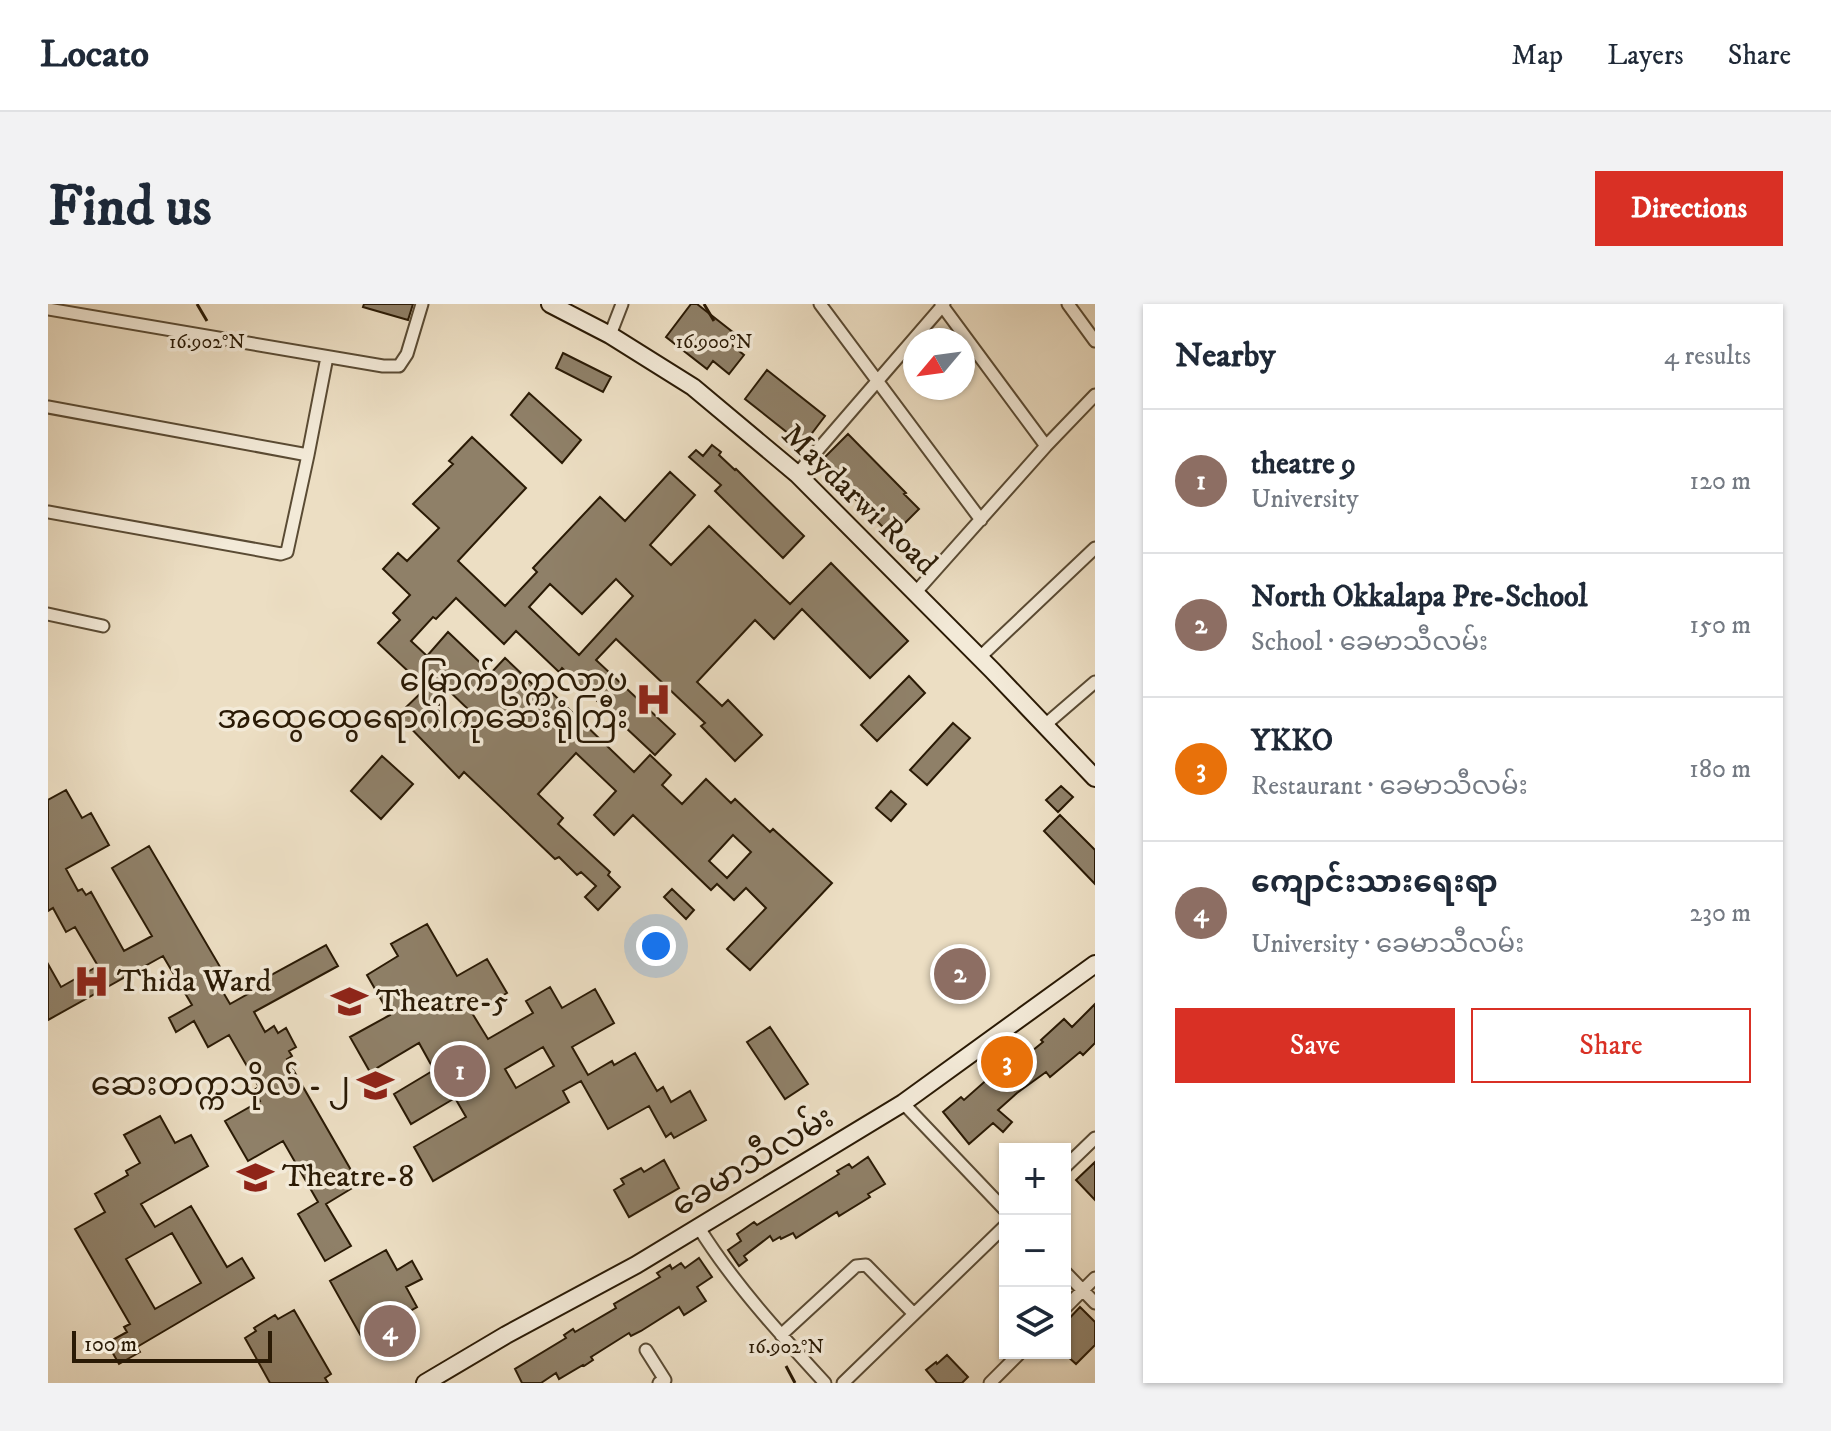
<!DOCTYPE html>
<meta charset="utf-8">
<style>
:root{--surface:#fff;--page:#f2f2f3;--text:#1f2937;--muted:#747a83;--line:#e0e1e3;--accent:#d93025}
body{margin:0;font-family:"IM FELL DW Pica","Noto Sans Myanmar",serif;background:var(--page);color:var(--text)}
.controls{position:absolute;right:24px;bottom:24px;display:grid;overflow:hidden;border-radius:0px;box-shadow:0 2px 6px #0004}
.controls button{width:72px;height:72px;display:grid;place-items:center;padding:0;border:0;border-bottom:2px solid var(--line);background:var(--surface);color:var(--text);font:40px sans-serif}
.compass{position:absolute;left:855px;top:24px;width:72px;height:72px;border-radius:50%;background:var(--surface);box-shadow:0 2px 6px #0004;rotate:241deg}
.scale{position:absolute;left:24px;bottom:20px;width:200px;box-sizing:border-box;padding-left:8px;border:4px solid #2a1a05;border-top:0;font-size:22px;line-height:28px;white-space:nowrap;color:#2a1a05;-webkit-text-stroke:6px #f3ead8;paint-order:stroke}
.you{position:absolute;left:608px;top:642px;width:28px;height:28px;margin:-20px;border:6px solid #fff;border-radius:50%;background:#1a73e8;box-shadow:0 0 0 12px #1a73e833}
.badge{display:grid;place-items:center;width:52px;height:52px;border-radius:50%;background:var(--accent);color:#fff;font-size:26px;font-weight:700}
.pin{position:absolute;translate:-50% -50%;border:4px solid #fff;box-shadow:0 2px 8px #0006}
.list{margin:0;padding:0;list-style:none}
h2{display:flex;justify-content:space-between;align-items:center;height:104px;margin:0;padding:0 32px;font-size:34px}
h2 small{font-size:26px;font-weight:400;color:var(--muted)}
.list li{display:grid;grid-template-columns:52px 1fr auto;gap:24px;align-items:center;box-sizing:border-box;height:144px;padding:0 32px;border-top:2px solid var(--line)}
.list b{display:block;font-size:30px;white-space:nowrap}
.list p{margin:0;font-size:26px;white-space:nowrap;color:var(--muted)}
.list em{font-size:26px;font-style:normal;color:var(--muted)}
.actions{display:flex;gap:16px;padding:24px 32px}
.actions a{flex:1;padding:18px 0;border:2px solid var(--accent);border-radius:0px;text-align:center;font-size:28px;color:var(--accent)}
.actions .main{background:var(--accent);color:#fff}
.icon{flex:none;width:44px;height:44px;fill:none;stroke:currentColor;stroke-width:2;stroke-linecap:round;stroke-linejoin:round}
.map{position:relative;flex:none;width:1047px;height:1079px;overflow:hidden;border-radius:0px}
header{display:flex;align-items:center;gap:48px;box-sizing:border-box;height:112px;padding:0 40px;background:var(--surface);border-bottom:2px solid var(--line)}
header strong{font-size:38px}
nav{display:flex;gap:44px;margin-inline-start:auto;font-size:28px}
.intro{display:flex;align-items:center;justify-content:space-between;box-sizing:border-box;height:192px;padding:0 48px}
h1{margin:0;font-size:56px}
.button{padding:20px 36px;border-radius:0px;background:var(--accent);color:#fff;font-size:28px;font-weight:700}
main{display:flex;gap:48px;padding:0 48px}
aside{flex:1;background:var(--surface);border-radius:0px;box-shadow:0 2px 6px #0004}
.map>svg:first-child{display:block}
.building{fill:#8f8068;stroke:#2a1a05;stroke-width:2;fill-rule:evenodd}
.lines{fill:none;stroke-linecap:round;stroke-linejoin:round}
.street-casing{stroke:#5a4b34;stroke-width:15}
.secondary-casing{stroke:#2a1a05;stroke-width:20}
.street{stroke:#f3ead8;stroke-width:11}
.secondary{stroke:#f3ead8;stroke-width:16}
.ticks{fill:none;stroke:#2a1a05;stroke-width:3}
.labels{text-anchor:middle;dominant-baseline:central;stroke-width:7;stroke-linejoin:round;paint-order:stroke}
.street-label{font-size:32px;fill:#2a1a05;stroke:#f3ead8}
.poi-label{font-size:32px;fill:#2a1a05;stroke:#f3ead8;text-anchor:start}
.ticks-label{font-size:20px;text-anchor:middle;fill:#2a1a05;stroke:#f3ead8;stroke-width:7;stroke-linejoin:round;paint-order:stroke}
</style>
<header>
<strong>Locato</strong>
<nav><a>Map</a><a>Layers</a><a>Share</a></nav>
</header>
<div class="intro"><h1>Find us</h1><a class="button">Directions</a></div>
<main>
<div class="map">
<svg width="1047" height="1079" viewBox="0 0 1047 1079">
<rect width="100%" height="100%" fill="#ecdec3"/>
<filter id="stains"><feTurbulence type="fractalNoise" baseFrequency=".0025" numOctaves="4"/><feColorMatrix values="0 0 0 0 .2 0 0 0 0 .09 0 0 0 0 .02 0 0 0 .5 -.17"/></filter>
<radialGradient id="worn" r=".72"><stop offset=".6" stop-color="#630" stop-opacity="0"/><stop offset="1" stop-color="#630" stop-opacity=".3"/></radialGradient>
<!-- building -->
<path class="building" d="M316,0H365L360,16L315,3Z
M643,0H649L686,29L680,38L696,51L681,70L665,57L659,65L618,33Z
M515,49L563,73L555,88L508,64Z
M719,66L777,112L755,141L697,95Z
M481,89L533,136L514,159L463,111Z
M800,130L858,189L856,190L871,205L844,232L771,159Z
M424,133L478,184L410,257L457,302L489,268L485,264L552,193L577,217L622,168L647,191L602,241L623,261L661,222L742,300L783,259L860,337L822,374L754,305L726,335L707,316L649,378L674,402L680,396L714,431L687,457L653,422L657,419L568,335L548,356L627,430L607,451L514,364L511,368L468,327L456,340L408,294L388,315L385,313L363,337L379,352L400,328L443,369L457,354L496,391L501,386L586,468L602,451L623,471L614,481L634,500L658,475L683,499L687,495L722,528L725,525L784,579L702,666L679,645L718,604L698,584L686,596L669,580L663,586L585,511L566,531L546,511L568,487L528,449L490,490L515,514L510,520L562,568L560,571L572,583L550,606L537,593L548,582L533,568L529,571L511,553L507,555L416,468L411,474L350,411L378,384L330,339L352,316L345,309L362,291L335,265L350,249L359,257L391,224L365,200L405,160L401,157ZM568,275L585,292L531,351L481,303L502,280L534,310ZM397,383L423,408L408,425L383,399ZM685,531L703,548L679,574L661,557Z
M664,141L673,148L671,151L687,166L688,165L756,232L735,254L667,187L673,181L641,153L648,146L655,152Z
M861,372L877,389L829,437L813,421Z
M905,419L922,434L879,481L862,466Z
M334,452L365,480L333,515L303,487Z
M1013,482L1025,493L1010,508L998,496Z
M18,486L34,514L43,509L61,541L18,565L30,587L34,585L38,591L43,588L76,647L104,632L64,564L101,542L178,673L169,678L182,700L205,687L203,682L278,641L290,662L206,708L217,728L226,722L230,729L238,724L248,743L241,747L244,752L239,755L311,880L278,900L303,942L277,957L250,910L270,898L235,837L200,857L177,817L212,797L206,786L211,783L181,731L160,743L146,717L128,728L121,714L144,701L115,652L0,716V660L13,683L50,662L27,623L18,628L5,604L0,607V496Z
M843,487L858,500L843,517L828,504Z
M1012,511L1047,546V580L996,527Z
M624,585L646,606L638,615L616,593Z
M379,620L409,672L439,655L459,689L424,709L440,735L485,709L478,697L502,683L514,704L547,685L566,719L524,743L540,771L564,757L566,761L587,749L609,787L615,783L623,798L642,787L658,816L626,834L623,829L618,833L601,802L560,825L533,777L515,787L521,798L385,877L366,843L418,813L407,794L363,820L346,790L386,766L371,739L322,768L302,733L342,711L319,671L350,652L343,640ZM495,743L506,762L468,784L457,765Z
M1047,700V739L1035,751L1032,748L1002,773L998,768L969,789L950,806L964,818L955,828L945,819L921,840L895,808L913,793L916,796L951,765L947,760L966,746L973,756L995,738L993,736L1016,715L1024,723Z
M722,723L760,780L737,795L699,738Z
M112,812L127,839L143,831L160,862L93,900L107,923L143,902L179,963L194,954L206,974L89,1043L92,1048L71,1060L59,1039L79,1028L76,1023L82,1020L27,925L57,908L47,890L80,871L78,867L92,859L76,831ZM124,929L153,979L107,1005L78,955Z
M820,853L837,880L820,890L822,893L791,912L789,908L748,934L745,929L733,935L732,933L725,937L722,932L696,952L699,956L691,962L680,946L693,937L689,930L706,918L709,921L791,870L789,867L801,860L804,864Z
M616,856L631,884L581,913L566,886L576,880L573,875L593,864L596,868Z
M1047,858V896L1028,876Z
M338,946L349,966L364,957L374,975L358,983L369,1003L314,1034L282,977Z
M651,954L664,973L649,983L658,997L636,1011L631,1003L593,1027L583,1032L581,1029L543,1053L545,1056L536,1062L535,1061L511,1075L508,1069L493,1079H474L467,1065L518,1034L516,1031L525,1025L527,1028L568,1004L566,1000L612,973L609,969L622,961L624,965L633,959L637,964Z
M1032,1003L1047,1018V1041L1028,1060L1017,1050V1019Z
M246,1006L283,1070L277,1074L280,1079H222L197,1034L208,1027L206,1024L227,1011L230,1015Z
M899,1051L920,1073L914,1079H889L878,1066L888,1058L889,1060Z"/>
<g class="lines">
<defs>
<path id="street" d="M772,0L933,216
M893,0L998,142
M1020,0L1047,37
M0,5L335,62H351L359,50L374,0
M562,31L574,0
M0,103L260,151
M749,170L896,0
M0,208L233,250L239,248L260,151L279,53
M867,289L998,142L1047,91
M0,310L55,322
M931,354L1047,244
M997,421L1047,378
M855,799L957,906
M1017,863L1047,834
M651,924C686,980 732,1030 777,1079
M1017,968L1047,999
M1017,1004L1047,974
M733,1031L808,962L818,961L865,1009
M598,1046L617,1076L611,1079
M795,1079L957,922
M942,1079L972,1049"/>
<path id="secondary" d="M502,0L562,31L645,83L749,170L944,366L1047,474
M377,1079L458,1031L588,961L855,799L1047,660"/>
</defs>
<!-- street casing -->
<use href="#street" class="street-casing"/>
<!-- secondary casing -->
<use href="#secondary" class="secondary-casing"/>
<!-- street -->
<use href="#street" class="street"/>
<!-- secondary -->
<use href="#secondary" class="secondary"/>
</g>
<!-- ticks -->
<path class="ticks" d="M149,0L159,17M656,0L666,17M738,1062L747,1079"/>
<!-- icons -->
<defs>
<symbol id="hospital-bare" viewBox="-9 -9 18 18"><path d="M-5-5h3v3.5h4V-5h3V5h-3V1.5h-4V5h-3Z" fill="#8f2418" stroke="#f3ead8" stroke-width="2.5" paint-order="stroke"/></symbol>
<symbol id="university-bare" viewBox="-9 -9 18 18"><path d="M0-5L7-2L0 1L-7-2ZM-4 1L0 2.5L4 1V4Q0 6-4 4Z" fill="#8f2418" stroke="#f3ead8" stroke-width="2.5" paint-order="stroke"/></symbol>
</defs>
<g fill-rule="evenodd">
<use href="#hospital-bare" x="580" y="370" width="51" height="51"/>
<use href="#hospital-bare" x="18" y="652" width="51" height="51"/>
<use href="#university-bare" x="276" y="672" width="51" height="51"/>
<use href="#university-bare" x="302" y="756" width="51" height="51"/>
<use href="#university-bare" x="182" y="848" width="51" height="51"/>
</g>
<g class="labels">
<!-- street labels -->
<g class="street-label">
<text transform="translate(811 196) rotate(44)">Maydarwi Road</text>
<text transform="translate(705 858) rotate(-31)">ခေမာသီလမ်း</text>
</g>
<!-- poi labels -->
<g class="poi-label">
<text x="580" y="378" text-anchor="end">မြောက်ဥက္ကလာပ<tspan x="580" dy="37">အထွေထွေရောဂါကုဆေးရုံကြီး</tspan></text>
<text x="69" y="678">Thida Ward</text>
<text x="328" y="698">Theatre-5</text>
<text x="302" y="782" text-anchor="end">ဆေးတက္ကသိုလ် - ၂</text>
<text x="234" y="873">Theatre-8</text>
</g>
</g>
<g class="ticks-label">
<text x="159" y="44">16.902°N</text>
<text x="666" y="44">16.900°N</text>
<text x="738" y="1049">16.902°N</text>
</g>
<rect width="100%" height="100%" filter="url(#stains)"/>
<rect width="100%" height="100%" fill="url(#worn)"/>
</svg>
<div class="controls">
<button>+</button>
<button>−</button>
<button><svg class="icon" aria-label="layers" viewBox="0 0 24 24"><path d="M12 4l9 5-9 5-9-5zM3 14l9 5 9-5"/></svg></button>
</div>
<svg class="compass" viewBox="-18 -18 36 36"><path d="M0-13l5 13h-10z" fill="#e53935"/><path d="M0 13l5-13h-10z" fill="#747a83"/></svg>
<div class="scale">100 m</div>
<div class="you"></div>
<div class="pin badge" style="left:412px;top:767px;background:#8d6e63">1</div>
<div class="pin badge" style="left:912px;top:670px;background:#8d6e63">2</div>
<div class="pin badge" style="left:959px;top:758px;background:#e8710a">3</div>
<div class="pin badge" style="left:342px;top:1027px;background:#8d6e63">4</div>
</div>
<aside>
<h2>Nearby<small>4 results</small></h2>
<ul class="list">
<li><span class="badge" style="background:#8d6e63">1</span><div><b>theatre 9</b><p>University</p></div><em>120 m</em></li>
<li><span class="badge" style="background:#8d6e63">2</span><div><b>North Okkalapa Pre-School</b><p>School · ခေမာသီလမ်း</p></div><em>150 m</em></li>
<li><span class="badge" style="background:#e8710a">3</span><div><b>YKKO</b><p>Restaurant · ခေမာသီလမ်း</p></div><em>180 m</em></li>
<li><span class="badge" style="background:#8d6e63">4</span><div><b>ကျောင်းသားရေးရာ</b><p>University · ခေမာသီလမ်း</p></div><em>230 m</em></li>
</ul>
<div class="actions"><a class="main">Save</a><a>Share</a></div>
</aside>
</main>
